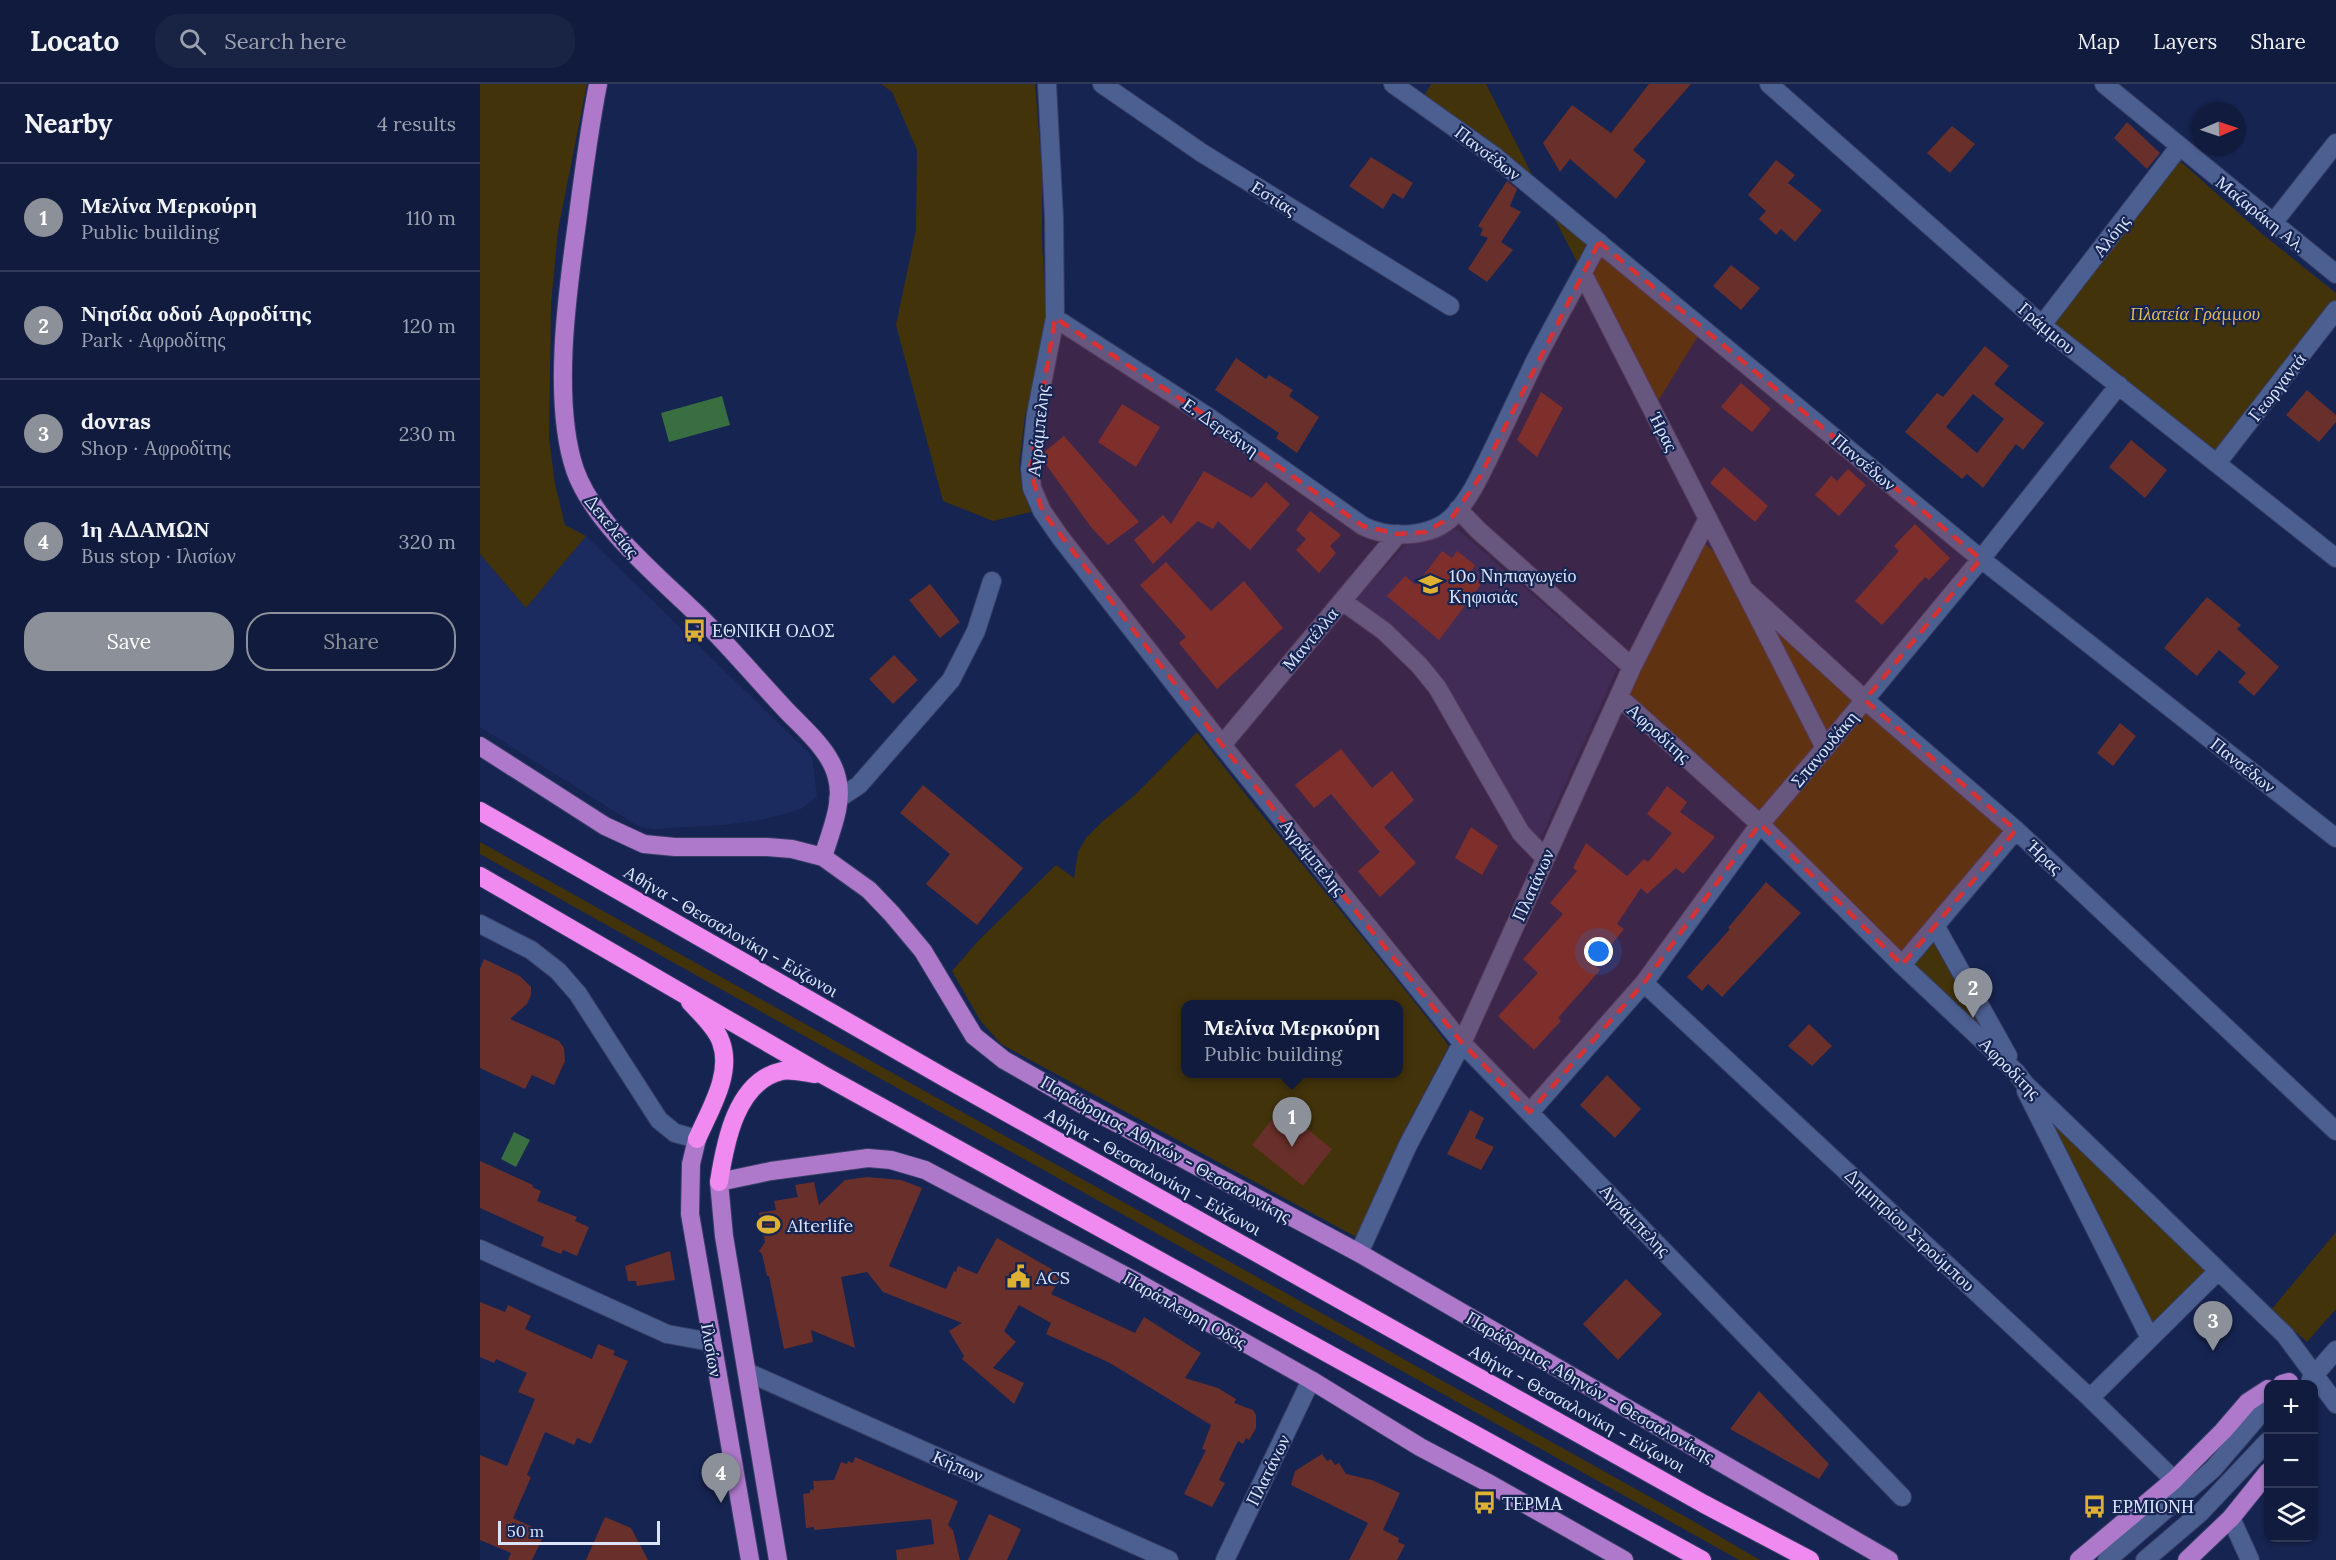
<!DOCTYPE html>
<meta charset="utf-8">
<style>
:root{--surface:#101b3d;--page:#192444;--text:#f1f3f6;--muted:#9ca1b0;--line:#303957;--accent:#8c9099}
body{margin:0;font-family:Lora,serif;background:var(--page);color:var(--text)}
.controls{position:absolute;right:18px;bottom:18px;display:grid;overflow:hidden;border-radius:12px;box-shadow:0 2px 4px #0004}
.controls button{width:54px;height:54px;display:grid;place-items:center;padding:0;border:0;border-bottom:2px solid var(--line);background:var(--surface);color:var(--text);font:30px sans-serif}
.compass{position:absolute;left:1712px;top:18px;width:54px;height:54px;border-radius:50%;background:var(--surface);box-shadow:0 2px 4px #0004;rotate:88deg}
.scale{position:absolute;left:18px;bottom:15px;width:162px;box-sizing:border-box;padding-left:6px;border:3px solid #dae4fc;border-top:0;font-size:16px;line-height:21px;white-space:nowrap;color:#dae4fc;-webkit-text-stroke:4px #162451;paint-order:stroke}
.you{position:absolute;left:1119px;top:868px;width:21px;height:21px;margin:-15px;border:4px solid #fff;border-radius:50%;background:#1a73e8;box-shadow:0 0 0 9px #1a73e833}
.badge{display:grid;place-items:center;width:39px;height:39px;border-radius:50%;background:var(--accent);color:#fff;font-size:20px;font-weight:700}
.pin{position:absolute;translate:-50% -50px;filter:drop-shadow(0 2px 3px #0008)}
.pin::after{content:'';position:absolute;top:32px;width:21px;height:18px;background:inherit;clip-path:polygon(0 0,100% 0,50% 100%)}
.popup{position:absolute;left:701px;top:916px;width:222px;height:78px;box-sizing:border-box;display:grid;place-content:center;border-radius:12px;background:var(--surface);filter:drop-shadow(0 2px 4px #0005);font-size:20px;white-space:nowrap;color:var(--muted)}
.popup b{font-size:22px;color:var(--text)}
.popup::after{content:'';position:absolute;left:50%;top:100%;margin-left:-12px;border:12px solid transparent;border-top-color:var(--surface)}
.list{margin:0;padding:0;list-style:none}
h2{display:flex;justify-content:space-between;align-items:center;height:78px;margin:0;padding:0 24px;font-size:26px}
h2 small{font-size:20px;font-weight:400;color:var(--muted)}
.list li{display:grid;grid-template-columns:39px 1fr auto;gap:18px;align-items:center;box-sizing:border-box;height:108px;padding:0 24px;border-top:2px solid var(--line)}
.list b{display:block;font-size:22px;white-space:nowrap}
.list p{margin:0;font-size:20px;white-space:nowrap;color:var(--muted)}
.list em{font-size:20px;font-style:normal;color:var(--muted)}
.actions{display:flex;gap:12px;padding:18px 24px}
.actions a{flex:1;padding:14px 0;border:2px solid var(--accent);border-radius:24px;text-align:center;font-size:21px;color:var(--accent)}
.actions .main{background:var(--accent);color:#fff}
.icon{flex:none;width:33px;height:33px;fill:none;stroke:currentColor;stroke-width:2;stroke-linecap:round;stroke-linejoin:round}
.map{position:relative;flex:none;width:1856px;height:1476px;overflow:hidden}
header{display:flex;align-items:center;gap:36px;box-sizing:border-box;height:84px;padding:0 30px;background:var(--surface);border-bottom:2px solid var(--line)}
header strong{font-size:28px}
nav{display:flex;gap:33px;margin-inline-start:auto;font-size:21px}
.search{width:420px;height:54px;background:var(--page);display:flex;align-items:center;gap:15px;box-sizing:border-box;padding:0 21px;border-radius:24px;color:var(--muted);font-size:22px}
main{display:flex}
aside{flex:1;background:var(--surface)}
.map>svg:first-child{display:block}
.built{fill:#1b2b5f}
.green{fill:#42330b;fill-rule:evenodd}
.water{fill:#386e40}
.building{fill:#692f2a;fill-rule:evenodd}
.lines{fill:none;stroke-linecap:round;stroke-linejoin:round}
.minor-casing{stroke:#373e65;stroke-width:20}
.major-casing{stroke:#373e65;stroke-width:20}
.highway-casing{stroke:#373e65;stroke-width:20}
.minor{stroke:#4c5f91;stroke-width:18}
.major{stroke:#ae79ca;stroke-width:18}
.highway{stroke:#f08af0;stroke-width:18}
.marked{fill:#d63133;fill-opacity:0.2;stroke:#d63133;stroke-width:4.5;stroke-dasharray:12 8;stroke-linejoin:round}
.labels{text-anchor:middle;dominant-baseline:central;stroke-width:4.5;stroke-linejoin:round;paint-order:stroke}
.street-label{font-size:18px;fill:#dae4fc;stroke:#162451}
.park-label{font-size:18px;font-style:italic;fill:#e2bb5b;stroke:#162451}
.poi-label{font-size:18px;fill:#dae4fc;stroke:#162451;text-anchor:start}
</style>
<header>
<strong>Locato</strong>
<div class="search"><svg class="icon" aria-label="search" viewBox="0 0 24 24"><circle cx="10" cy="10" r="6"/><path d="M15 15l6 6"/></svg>Search here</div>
<nav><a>Map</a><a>Layers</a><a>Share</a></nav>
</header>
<main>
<aside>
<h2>Nearby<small>4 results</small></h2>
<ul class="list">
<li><span class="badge">1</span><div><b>Μελίνα Μερκούρη</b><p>Public building</p></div><em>110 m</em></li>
<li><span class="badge">2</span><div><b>Νησίδα οδού Αφροδίτης</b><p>Park · Αφροδίτης</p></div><em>120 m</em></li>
<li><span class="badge">3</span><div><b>dovras</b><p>Shop · Αφροδίτης</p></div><em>230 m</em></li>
<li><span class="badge">4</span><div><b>1η ΑΔΑΜΩΝ</b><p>Bus stop · Ιλισίων</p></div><em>320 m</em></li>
</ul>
<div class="actions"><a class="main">Save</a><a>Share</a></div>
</aside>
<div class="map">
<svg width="1856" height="1476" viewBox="0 0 1856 1476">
<rect width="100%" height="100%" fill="#162451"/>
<!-- built -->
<path class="built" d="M970,446H978L1137,584L1060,756L1044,743L962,593L951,584L937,565L913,544L874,517L929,457Z
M106,452L332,672L337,713L321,725L285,735L244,741L174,745L158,742L0,643V470L46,524Z"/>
<!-- green -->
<path class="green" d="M0,0H107L78,146L71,220L69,354L75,400L85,441L106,452L46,524L0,470Z
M401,0H555L562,88V157L567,244L545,331L539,382L542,403L551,428L513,437L463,417L416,241L436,146L437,66L412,8Z
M951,0H1006L1063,112L1223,244L1173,325L1063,112L940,19Z
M1699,76L1781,149L1856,209V215L1737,379L1562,241Z
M1220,455L1536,746L1456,843L1536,988L1139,613Z
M717,648C798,755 888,856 969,962L920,1055L876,1153L521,960L500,936L472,887L498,857L576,781L594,794L598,768L606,754L623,737L655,711ZM706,920H918V990H706Z
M0,758L1220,1441L1280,1476H1259L0,770Z
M1545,1000L1738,1187L1670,1254Z
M1856,1148V1225L1827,1258L1791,1226Z"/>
<!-- water -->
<path class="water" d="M242,312L250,341L189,358L181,329Z
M34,1048L50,1056L36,1083L21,1075Z"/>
<!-- building -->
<path class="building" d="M1169,0H1211L1153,66L1166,77L1136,115L1090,75L1080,88L1063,59L1092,21L1131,49Z
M1647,38L1680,69L1667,85L1634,54Z
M1472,42L1495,60L1470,89L1447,69Z
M891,73L933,99L923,115L913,109L903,125L869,102Z
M1296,76L1315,91L1308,99L1342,126L1315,158L1301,145L1296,151L1279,135L1286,127L1268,111Z
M1027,97L1037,105L1030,122L1041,128L1021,158L1033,166L1007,198L988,185L1008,154L1000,151L1003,145L998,142Z
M1251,181L1280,204L1261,226L1233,202Z
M1505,262L1529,282L1514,300L1564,339L1543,366L1536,360L1503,404L1487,390L1482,395L1425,348L1457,309L1463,313ZM1493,310L1524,335L1497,369L1466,343Z
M756,274L786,295L789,291L813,306L809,312L839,333L817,369L796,354L799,349L735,306Z
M1261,299L1291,325L1272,348L1241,323Z
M1827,306L1856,331V338L1839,358L1806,331Z
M1061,308L1083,324L1057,373L1037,356Z
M642,320L680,343L656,383L618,358Z
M584,352L659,438L628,461L611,443L562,375L563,369Z
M1651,356L1687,386L1665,414L1629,383Z
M1244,383L1288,422L1275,438L1230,399Z
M1368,385L1386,401L1359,432L1335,411L1351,392L1357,397Z
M724,387L772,414L786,398L810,420L770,466L738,437L733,445L718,437L673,480L654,456L683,431L691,440Z
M830,427L861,451L850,462L856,469L839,489L816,466L826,455L816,446Z
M1435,440L1470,474L1449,496L1445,493L1402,541L1375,517L1419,467L1414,462Z
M962,467L972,474L977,467L995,481L990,490L1002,499L959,556L907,512L925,492L936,501Z
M686,478L731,527L764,497L803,544L737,605L699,559L706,553L660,501Z
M450,500L480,538L460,554L429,516Z
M1727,513L1761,541L1757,545L1799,583L1774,612L1758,598L1766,589L1739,566L1717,592L1684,564Z
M414,571L438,596L413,620L389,595Z
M1640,639L1656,652L1633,682L1617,669Z
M861,665L892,704L912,687L934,716L904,743L936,779L900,813L878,787L900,768L851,710L834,724L815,701Z
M443,701L543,784L497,841L446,800L470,770L420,729Z
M1187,702L1207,718L1200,728L1235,753L1203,790L1196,784L1167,810L1161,804L1137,840L1144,845L1115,881L1120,886L1078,934L1081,937L1054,966L1018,932L1058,889L1043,875L1083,830L1070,819L1097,787L1093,784L1106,759L1147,792L1164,775L1168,778L1192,749L1167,730Z
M991,743L1018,762L1002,791L975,774Z
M1286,798L1321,829L1242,913L1228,900L1222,907L1207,893L1250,845L1248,844Z
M4,875L40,892L51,903V911L47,920L30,935L79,957L84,964L85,977L74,1001L52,991L45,1005L0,984V885Z
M1329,940L1352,962L1332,982L1308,962Z
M1127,991L1161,1025L1135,1054L1100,1021Z
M801,1024L852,1065L823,1102L772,1061Z
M990,1026L1004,1034L995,1054L1014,1063L1001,1086L967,1070Z
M0,1077L53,1101L52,1103L61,1107L57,1117L97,1133L95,1137L109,1143L97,1172L83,1166L81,1170L61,1162L64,1153L0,1124Z
M387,1093L421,1096L442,1104L409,1182L466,1205L474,1187L476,1188L478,1182L497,1190L517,1154L582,1191L571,1210L655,1249L664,1233L721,1269L705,1294L738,1304L756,1315L754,1319L773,1326L776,1331V1344L769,1356L766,1354L763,1360L758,1357L739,1396L745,1399L732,1423L704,1410L726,1366L722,1365L731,1341L630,1279L566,1250L571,1239L539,1221L524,1247L536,1258L513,1284L544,1299L534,1320L482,1275L484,1272L469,1247L482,1239L403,1208L387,1188L361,1193L375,1264L331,1246L333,1258L304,1265L289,1192H287L282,1170L279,1167L285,1158L279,1129L296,1126L294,1117L318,1113L315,1101L334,1098L339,1121L365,1096Z
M190,1167L195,1196L157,1202L156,1197H148L145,1182Z
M1146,1195L1182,1230L1138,1276L1103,1240Z
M0,1218L25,1228L28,1221L51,1232L45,1245L112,1275L118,1260L135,1267L133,1271L148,1277L111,1360L97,1354L94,1361L65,1348L47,1391L51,1393L33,1434L65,1449L52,1476H28L31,1469L0,1456V1371L27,1382L55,1315L38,1308L47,1289L16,1275L14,1279L0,1273Z
M1279,1307L1349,1380L1339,1395L1250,1345Z
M842,1370L847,1377L851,1375L855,1381L859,1379L866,1390L892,1396L920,1409L903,1446L919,1454L918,1458L925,1461L917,1476H869L888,1439L811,1401L815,1387Z
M375,1373L478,1417L468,1441L473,1446L480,1476H417L416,1466L454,1460L451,1435L334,1446V1443L326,1444L323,1410L330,1409V1406L334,1405L333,1397L354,1396L361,1378L367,1380L368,1377L373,1379Z
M509,1430L541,1445L527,1476H488Z
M125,1433L151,1444L168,1476H106Z"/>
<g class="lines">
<defs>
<path id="minor" d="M567,0L574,134L575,234L556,330L550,385L552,404L562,427L580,453L742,661L982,959L1422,1413
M622,0L722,69L970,222
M913,0L1013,71L1501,475L1856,754
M1289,0L1562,241L1856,474
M1624,0L1856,190
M1793,139L1856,59
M1103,190L1345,664
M575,234L730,334L883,442C909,455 952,454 973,432C992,412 1003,385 1015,361C1028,334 1041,306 1054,279C1075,238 1098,198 1119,158
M1562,241L1699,63
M1737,379L1856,226
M978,425L998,446L1152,583
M1266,507L1385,616L1536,746L1856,1047
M862,517L904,547L939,581L957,603L1041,749L1065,774
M1139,613L1280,740L1422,881L1536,988L1545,1000L1805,1251L1856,1320
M742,661L918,450
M358,715L379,701L471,596L496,547L512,497
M0,840L51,866L78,887L98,910L179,1036L195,1049L217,1055
M1456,843L1528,972
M1422,881L1536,746
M1164,899L1610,1314L1694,1396
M1546,1007L1670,1254
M1050,1028L1164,899L1280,740L1345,664L1501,475L1639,301
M0,1165L187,1250L231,1258
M879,1169L928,1061L982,959L1152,583L1228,434
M267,1288L689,1476
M1830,1299L1831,1295L1856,1266
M1610,1314L1738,1187
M1751,1434L1770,1476
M745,1476L831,1296
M1627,1476L1733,1385L1788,1321
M1665,1476L1720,1429L1788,1357"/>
<path id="major" d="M118,0C109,46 103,92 97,139C87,210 72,318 95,386C114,440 179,493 220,533C250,563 277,595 306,626C324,645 351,667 357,694C364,719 350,749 343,773
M0,662L125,742L164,760L195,763H287L312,765L343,773L389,806L412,830L443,867L494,952L524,976L605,1022L879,1169L1409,1476
M217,1055L211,1080L210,1130L270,1476
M1802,1300L1809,1298
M298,1476L244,1152L239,1098L291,1087L388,1074L411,1076L445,1086L655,1197L831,1296L940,1363L1010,1400L1144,1476
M1599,1476L1694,1396L1743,1347L1768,1318L1788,1305
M1707,1476L1751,1434L1788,1388"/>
<path id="highway" d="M0,727L467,995L1224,1420L1330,1476
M0,792L345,992L1222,1476
M210,918C220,929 236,943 241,958C253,990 229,1027 217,1055
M239,1098C245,1059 256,997 302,987C312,985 325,989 335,990"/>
</defs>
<!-- minor casing -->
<use href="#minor" class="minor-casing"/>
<!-- major casing -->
<use href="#major" class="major-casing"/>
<!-- highway casing -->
<use href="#highway" class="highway-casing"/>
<!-- minor -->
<use href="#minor" class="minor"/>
<!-- major -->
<use href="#major" class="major"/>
<!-- highway -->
<use href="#highway" class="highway"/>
</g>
<!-- marked area -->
<path class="marked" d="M1119,158L1501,475L1385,616L1536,746L1422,881L1280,740L1164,899L1050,1028L982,959L742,661L562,427L550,385L575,234L730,334L883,442L918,450L945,448L973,432L999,394Z"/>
<!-- icons -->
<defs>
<symbol id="school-bare" viewBox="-9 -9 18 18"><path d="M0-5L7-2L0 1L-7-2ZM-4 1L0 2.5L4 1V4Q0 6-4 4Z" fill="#deb133" stroke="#162451" stroke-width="2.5" paint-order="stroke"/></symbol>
<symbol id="bus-bare" viewBox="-9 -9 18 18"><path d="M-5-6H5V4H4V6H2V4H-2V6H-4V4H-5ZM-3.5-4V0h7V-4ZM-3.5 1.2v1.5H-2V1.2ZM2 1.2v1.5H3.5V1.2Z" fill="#deb133" stroke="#162451" stroke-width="2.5" paint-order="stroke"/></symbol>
<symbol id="stadium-bare" viewBox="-9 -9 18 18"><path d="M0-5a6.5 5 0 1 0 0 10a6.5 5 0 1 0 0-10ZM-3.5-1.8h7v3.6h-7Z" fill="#deb133" stroke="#162451" stroke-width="2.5" paint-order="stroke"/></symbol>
<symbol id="civic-bare" viewBox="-9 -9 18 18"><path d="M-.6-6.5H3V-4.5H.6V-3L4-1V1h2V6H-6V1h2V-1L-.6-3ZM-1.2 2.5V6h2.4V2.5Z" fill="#deb133" stroke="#162451" stroke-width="2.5" paint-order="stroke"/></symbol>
</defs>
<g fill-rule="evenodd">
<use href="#school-bare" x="934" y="484" width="33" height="33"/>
<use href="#bus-bare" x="198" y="530" width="33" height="33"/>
<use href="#stadium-bare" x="272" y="1124" width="33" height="33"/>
<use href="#civic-bare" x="522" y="1176" width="33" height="33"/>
<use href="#bus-bare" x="988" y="1402" width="33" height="33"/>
<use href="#bus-bare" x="1598" y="1406" width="33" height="33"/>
</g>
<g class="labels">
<!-- street labels -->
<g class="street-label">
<text transform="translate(1008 69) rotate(37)">Πανσέδων</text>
<text transform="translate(794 114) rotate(32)">Εστίας</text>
<text transform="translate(1781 130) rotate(39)">Μαζαράκη Αλ.</text>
<text transform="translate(1631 152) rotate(-52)">Αλόης</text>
<text transform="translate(1567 244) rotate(40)">Γράμμου</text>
<text transform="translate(1797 303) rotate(-52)">Γεωργαντά</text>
<text transform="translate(741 343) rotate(35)">Ε. Δερεδινη</text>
<text transform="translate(558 347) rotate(-84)">Αγράμπελης</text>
<text transform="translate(1184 348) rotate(63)">Ήρας</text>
<text transform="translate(1384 378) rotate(40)">Πανσέδων</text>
<text transform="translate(132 442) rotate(51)">Δεκελείας</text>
<text transform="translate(830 555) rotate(-50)">Μαντέλλα</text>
<text transform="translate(1179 649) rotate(42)">Αφροδίτης</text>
<text transform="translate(1344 665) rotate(-50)">Σπανουδάκη</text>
<text transform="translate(1763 681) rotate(38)">Πανσέδων</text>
<text transform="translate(833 773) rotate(51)">Αγράμπελης</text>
<text transform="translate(1565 773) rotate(43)">Ήρας</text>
<text transform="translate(1053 801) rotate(-66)">Πλατάνων</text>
<text transform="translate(251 847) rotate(30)">Αθήνα - Θεσσαλονίκη - Εύζωνοι</text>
<text transform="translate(1530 984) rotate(45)">Αφροδίτης</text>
<text transform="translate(686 1065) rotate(29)">Παράδρομος Αθηνών - Θεσσαλονίκης</text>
<text transform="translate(673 1087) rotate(29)">Αθήνα - Θεσσαλονίκη - Εύζωνοι</text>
<text transform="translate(1155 1136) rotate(46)">Αγράμπελης</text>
<text transform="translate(1430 1146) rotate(43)">Δημητρίου Στρούμπου</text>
<text transform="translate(705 1226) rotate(29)">Παράπλευρη Οδός</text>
<text transform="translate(232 1266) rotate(80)">Ιλισίων</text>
<text transform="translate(1110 1303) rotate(30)">Παράδρομος Αθηνών - Θεσσαλονίκης</text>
<text transform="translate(1097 1324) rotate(29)">Αθήνα - Θεσσαλονίκη - Εύζωνοι</text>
<text transform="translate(478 1382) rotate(24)">Κήπων</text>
<text transform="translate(788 1386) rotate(-64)">Πλατάνων</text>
</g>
<!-- park labels -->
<g class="park-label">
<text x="1715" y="229">Πλατεία Γράμμου</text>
</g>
<!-- poi labels -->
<g class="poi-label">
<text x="969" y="491">10ο Νηπιαγωγείο<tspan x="969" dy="21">Κηφισιάς</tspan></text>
<text x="232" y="546">ΕΘΝΙΚΗ ΟΔΟΣ</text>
<text x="307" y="1141">Alterlife</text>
<text x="556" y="1193">ACS</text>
<text x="1022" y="1419">ΤΕΡΜΑ</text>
<text x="1632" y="1422">ΕΡΜΙΟΝΗ</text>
</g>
</g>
</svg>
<div class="controls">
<button>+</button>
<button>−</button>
<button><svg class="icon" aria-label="layers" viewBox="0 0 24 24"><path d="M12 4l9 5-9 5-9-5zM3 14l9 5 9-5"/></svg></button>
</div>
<svg class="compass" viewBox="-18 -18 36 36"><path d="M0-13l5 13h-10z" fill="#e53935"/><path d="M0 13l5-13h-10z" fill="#9ca1b0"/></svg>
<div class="scale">50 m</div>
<div class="you"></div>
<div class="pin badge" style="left:812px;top:1063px">1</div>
<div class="popup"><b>Μελίνα Μερκούρη</b>Public building</div>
<div class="pin badge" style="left:1493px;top:934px">2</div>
<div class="pin badge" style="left:1733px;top:1267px">3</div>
<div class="pin badge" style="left:241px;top:1419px">4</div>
</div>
</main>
